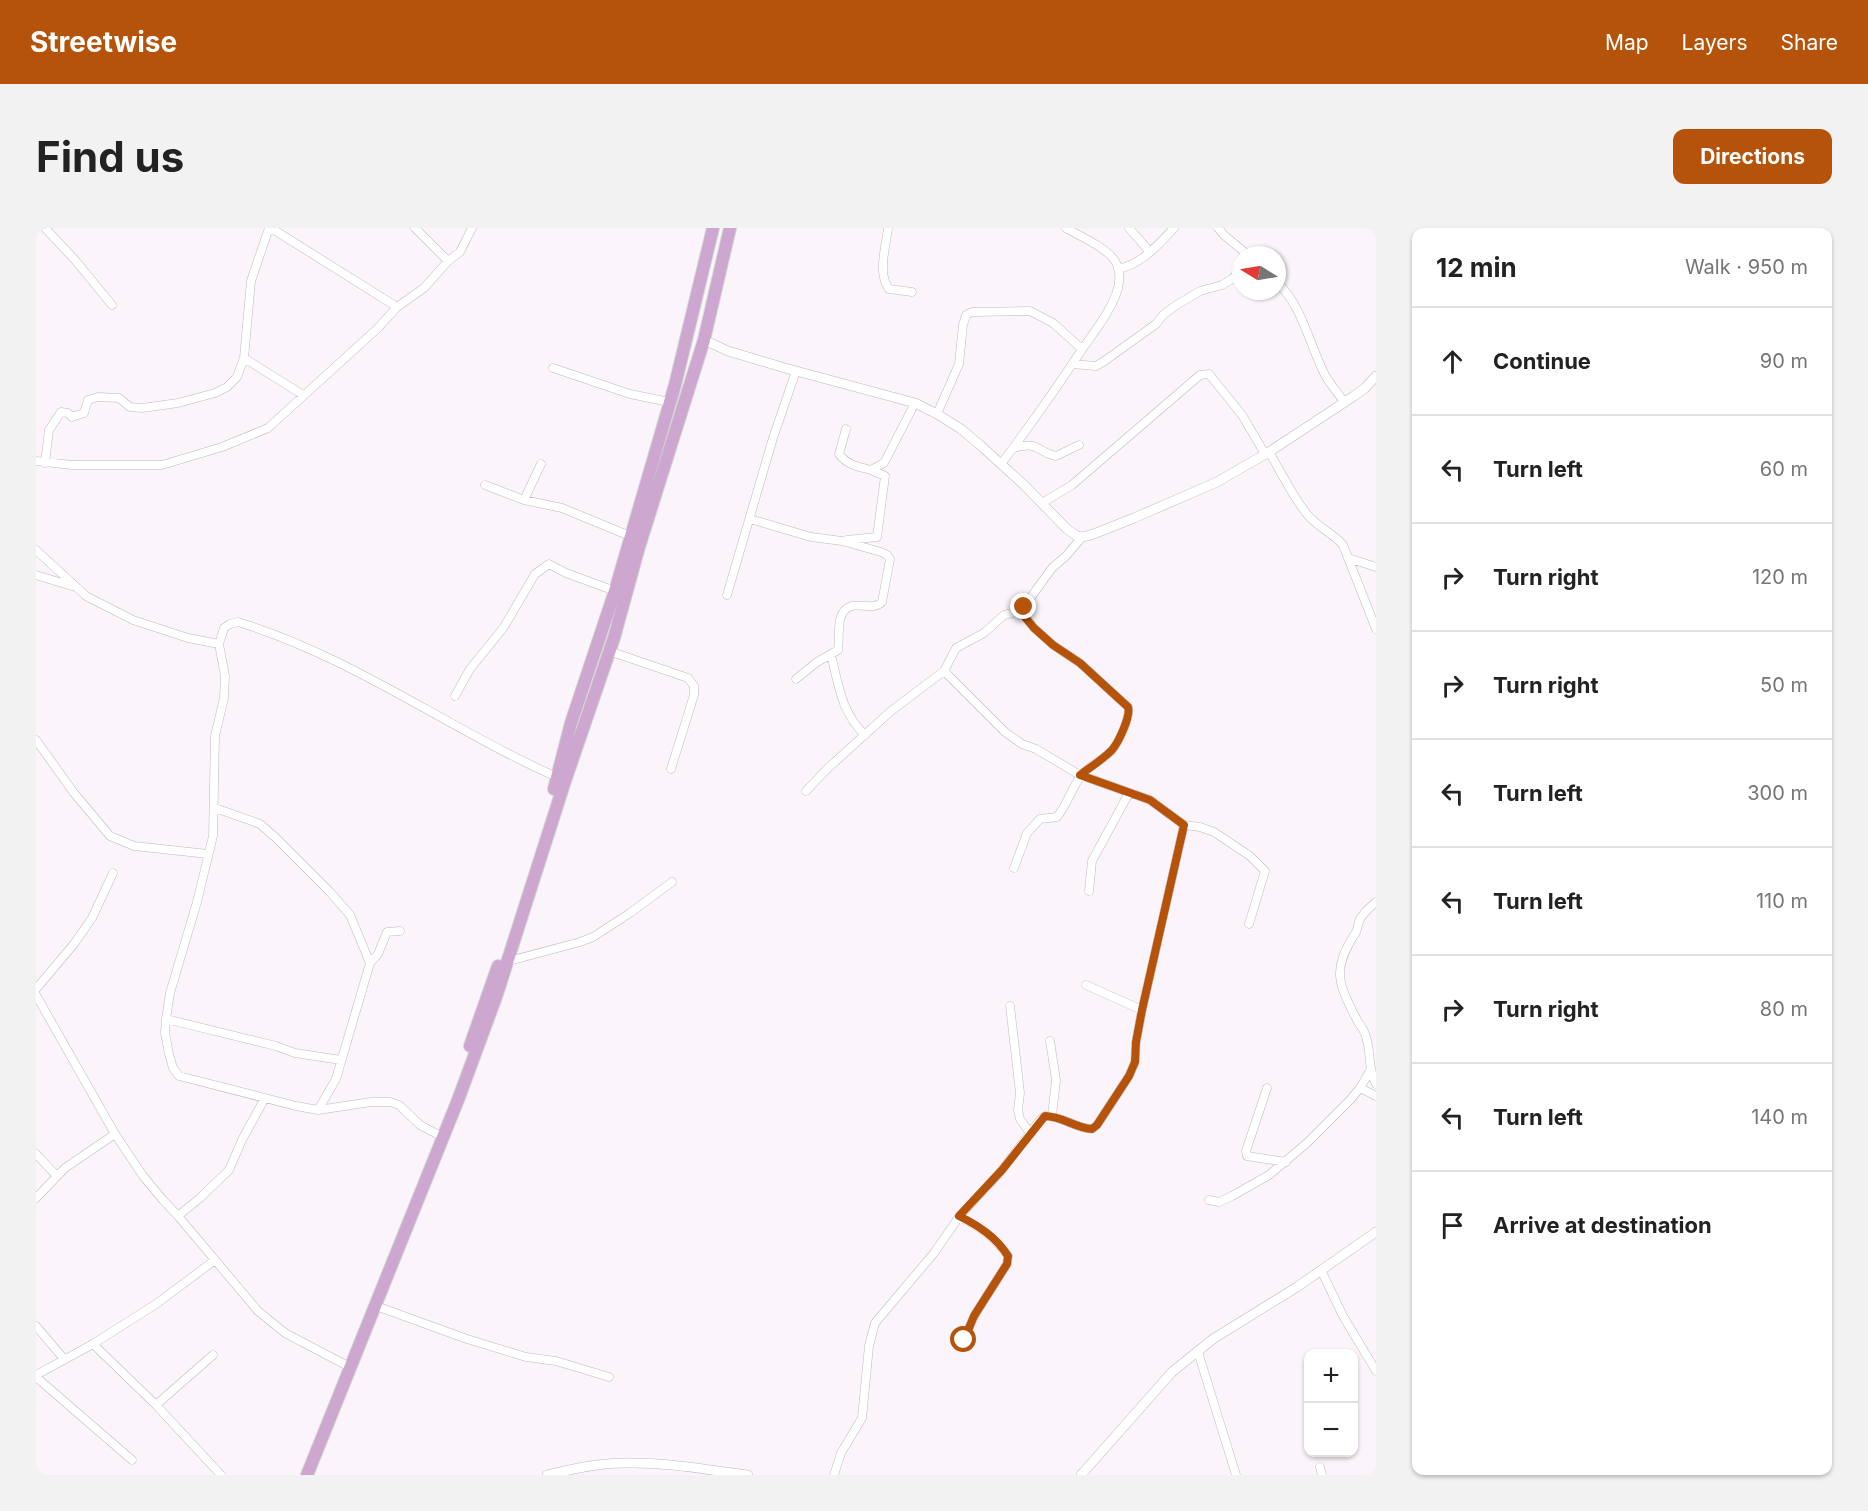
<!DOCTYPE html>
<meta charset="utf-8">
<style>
:root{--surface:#fff;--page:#f2f2f2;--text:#222;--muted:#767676;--line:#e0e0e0;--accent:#b45309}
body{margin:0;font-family:Inter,sans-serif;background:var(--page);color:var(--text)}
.controls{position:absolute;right:18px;bottom:18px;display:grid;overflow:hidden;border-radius:12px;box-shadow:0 2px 4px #0004}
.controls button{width:54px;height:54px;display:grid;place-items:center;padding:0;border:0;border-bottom:2px solid var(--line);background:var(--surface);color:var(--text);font:30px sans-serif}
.compass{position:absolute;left:1196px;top:18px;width:54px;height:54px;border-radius:50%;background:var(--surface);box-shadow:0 2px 4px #0004;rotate:281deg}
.stop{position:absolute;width:18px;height:18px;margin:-14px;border:4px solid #b45309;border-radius:50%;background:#fff}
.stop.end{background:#b45309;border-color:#fff;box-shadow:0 2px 6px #0008}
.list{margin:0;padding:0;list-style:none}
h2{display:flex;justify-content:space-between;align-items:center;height:78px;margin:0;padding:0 24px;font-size:26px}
h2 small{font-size:20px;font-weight:400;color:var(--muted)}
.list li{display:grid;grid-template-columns:39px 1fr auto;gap:18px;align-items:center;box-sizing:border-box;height:108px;padding:0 24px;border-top:2px solid var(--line)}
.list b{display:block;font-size:22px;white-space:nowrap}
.list em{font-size:20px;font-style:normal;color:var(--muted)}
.icon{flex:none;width:33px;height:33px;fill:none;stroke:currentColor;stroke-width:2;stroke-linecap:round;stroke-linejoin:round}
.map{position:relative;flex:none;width:1340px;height:1247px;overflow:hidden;border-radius:12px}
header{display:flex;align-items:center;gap:36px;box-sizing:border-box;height:84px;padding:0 30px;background:var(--accent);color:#fff}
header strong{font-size:28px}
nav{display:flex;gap:33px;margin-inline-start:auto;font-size:21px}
.intro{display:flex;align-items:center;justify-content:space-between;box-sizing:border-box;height:144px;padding:0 36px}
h1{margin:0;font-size:42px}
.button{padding:15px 27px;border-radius:12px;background:var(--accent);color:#fff;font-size:21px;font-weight:700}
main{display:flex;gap:36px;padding:0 36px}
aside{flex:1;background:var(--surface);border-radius:12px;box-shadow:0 2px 4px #0004}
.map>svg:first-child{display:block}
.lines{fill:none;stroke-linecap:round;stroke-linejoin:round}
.minor-casing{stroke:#beb8be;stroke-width:9}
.tertiary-casing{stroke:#beb8be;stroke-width:10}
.primary-casing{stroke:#d6d5d6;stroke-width:14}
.minor{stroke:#fff;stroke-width:8}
.tertiary{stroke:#fff;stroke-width:9}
.primary{stroke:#cea7d0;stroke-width:12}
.route{stroke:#b45309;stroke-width:8}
</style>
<header>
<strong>Streetwise</strong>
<nav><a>Map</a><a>Layers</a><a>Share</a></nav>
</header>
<div class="intro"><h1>Find us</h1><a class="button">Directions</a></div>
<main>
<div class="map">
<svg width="1340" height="1247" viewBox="0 0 1340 1247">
<rect width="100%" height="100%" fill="#fbf5fb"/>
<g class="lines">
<defs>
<path id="minor" d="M9,0L39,32L76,77
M235,0L361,79
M379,0L412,33
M852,0C850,19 841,45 853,61L876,64
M1093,0L1114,24
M1182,0L1188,7L1212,27
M1082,41C1106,36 1122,17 1138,0
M1241,54C1267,79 1273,116 1289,147C1294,156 1302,165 1308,174
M208,130L267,167
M1036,136L1060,138L1067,134L1120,96L1127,87L1139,78L1164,63L1186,57L1196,51L1205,42
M517,140L594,166L633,174
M901,186L923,136L927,97L930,87L936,84L994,83L1017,95L1046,121
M810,201L803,226C811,237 823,239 835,242
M977,220C1005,213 998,223 1020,228L1043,217
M1233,224C1244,242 1258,271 1271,286C1281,299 1297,305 1307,317L1340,401
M0,233L36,237H126L186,219L232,200L342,100L361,79L388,60L412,33L424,24L436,0
M9,235L13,202L25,184L32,185L36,189L48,185L52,172L62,169L83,170L94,179L106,180L142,175L179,165L191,159L201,149L208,130L215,53L233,0
M965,236C994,198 1021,159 1047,120C1059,103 1077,80 1082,60C1084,52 1084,40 1079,33C1071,20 1044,8 1030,0
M449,257L488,272L526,280L594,308
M488,272L505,236
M1006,275L1036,257L1164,147L1173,146L1206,187L1229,226
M714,291L775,309L806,313L845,324L851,327L854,331L846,374C836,384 821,372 810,381C800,389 804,410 802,422L781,434L760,451
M811,312L841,309L849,248L835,242L848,235L879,175
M0,322L50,368L97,392L152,410L183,416
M1312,330L1340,339
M0,347L36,358
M691,367L737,210L760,143
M573,423L652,450L658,458V467L635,541
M795,427C803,458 805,484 829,507
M908,443L969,504L986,516L1000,521L1044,547L1114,572L1148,597L1164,599L1178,604L1214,628L1229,643L1213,696
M419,468L434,441L468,399L499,346L513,336L530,345L579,363
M0,512L38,565L74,608L98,618L172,626
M770,563L791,541L855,483L908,443L920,420L948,405L968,387L985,383L1016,340L1030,328L1046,309
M179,580L224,596L240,610L293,663L314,687L334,735
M978,640L991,605L1004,591L1021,589C1031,577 1035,562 1044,549C1052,537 1068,532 1076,522C1083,514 1095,488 1092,479L1044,435L1017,417L998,400L985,383
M1053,663L1056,633L1093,565
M1340,674C1334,679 1328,684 1324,691C1322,695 1322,700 1320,704C1295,743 1302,755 1322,794C1325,798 1328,802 1329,806C1336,823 1331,840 1340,856
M473,733L544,714L557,709L594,685L636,654
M1050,757L1106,782
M0,761L38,716L56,690L77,645
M0,767L79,906L107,948L127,972L142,988L222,1083L249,1105L308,1136
M974,778L984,865L982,882L984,891L994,905
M130,791L240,818L259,825L305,832
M1014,813L1020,852L1016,888
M1231,860L1210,923L1211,928L1250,934
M1324,860L1340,868
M282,882L300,851L334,735L342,726L351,704L364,703
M401,906L384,897L363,877L354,874H335L282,882L260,878L143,848L137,840L133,826L129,805L130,791L134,765L161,674L177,608L179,508L188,470L189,448L183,416L188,400L194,396L202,394C317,429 414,502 523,550
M0,926L20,947
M0,970L29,940L79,906
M1173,972L1183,974L1196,968L1233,947L1271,915L1314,872L1324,860L1334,843
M142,988L164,970L193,942L207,910L229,870
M923,989C943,998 959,1009 972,1028L971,1036L938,1088L928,1112
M1285,1042L1307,1088L1340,1143
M340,1078L431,1111L490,1129L520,1133L573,1149
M0,1098L28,1131
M57,1116L120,1177L185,1247
M1162,1124L1200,1247
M0,1147L57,1116L120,1076L179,1032
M0,1149L96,1232
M120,1177L177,1127
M1284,1239L1286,1247
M798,1247L805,1225L826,1190L833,1118L839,1095L898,1025L923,989L966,942L1004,892L1009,888C1026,888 1039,900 1056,901L1061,897L1093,848L1099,834L1100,814L1106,782L1148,597"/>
<path id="tertiary" d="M668,112L692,123L749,140L879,175L901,186L925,201L944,217L987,256L1031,301L1041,308L1046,309L1055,307L1098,290L1181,254L1233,224L1318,168L1329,160L1340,148
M511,1247C537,1241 562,1235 589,1235C630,1234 672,1242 712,1247
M1045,1247L1136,1144L1177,1111L1261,1059L1340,1004"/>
<path id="primary" d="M518,561L535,495L579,363L639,157L677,0
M434,818L462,738
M271,1247L422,872L460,769L529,553L578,410L603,319L668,112L694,0"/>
</defs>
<!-- minor casing -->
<use href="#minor" class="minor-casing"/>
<!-- tertiary casing -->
<use href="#tertiary" class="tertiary-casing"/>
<!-- primary casing -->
<use href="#primary" class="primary-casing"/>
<!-- minor -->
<use href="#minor" class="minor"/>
<!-- tertiary -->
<use href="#tertiary" class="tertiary"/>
<!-- primary -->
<use href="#primary" class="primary"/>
</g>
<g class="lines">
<!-- route -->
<path class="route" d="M928,1112L938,1088L971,1036L972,1028C960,1009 943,998 923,988L966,942L1009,888C1026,888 1039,900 1056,901L1061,897L1093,848L1099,834L1100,814L1106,782L1148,597L1114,572L1044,547C1054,539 1066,532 1075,523C1082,516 1095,488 1092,479L1044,435L1017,417L998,400L984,383L988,379"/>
</g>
</svg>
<div class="controls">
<button>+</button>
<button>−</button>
</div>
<svg class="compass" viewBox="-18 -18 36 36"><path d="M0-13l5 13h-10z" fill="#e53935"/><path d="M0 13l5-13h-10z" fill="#767676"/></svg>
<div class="stop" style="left:928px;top:1112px"></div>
<div class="stop end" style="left:988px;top:379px"></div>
</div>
<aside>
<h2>12 min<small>Walk · 950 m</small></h2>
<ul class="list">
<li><svg class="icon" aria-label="ahead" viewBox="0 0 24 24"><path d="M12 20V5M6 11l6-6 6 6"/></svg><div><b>Continue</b></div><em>90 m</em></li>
<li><svg class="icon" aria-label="left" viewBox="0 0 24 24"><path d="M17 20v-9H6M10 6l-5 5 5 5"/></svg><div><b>Turn left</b></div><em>60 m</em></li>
<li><svg class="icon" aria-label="right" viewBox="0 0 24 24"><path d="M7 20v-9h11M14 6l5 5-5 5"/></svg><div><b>Turn right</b></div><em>120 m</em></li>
<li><svg class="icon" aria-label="right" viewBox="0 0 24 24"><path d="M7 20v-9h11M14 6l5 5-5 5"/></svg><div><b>Turn right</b></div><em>50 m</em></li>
<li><svg class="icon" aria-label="left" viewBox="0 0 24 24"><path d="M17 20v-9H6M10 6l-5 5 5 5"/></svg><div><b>Turn left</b></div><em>300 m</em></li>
<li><svg class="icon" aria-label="left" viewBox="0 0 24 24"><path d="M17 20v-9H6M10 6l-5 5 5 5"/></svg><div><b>Turn left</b></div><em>110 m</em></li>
<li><svg class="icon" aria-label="right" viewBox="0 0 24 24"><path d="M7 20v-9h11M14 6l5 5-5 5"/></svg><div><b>Turn right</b></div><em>80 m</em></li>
<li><svg class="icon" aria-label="left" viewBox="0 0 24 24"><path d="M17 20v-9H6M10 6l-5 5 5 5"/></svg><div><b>Turn left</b></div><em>140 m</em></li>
<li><svg class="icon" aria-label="arrive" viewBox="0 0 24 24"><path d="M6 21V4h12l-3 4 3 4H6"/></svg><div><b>Arrive at destination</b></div></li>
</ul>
</aside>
</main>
